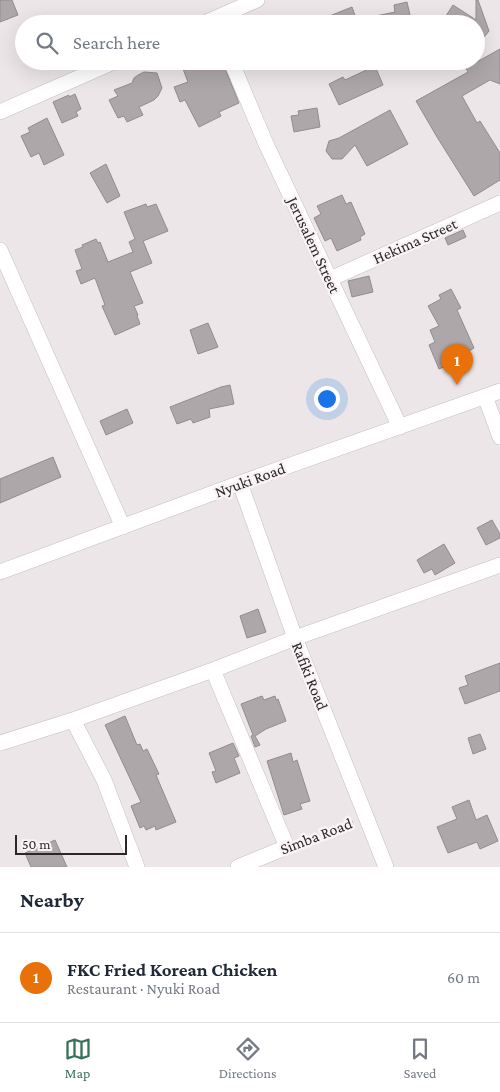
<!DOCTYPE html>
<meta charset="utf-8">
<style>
:root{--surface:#fff;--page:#f6f6f7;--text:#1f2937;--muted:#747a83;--line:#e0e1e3;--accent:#37715a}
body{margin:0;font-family:"Crimson Pro",serif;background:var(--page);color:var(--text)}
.scale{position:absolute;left:15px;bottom:12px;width:112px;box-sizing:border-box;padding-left:5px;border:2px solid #292727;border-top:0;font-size:14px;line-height:18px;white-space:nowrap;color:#292727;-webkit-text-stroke:4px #faf3f5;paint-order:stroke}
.you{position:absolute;left:326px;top:398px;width:18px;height:18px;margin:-12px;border:4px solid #fff;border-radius:50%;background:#1a73e8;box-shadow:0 0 0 8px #1a73e833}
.badge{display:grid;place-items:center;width:32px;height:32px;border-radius:50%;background:var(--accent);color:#fff;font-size:16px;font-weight:700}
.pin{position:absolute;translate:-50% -41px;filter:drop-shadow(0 1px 2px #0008)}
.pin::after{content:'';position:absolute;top:26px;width:18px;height:15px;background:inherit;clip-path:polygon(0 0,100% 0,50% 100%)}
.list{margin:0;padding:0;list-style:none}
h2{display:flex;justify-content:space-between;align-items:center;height:65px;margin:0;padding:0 20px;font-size:21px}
h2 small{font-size:16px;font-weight:400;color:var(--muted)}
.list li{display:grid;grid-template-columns:32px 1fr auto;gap:15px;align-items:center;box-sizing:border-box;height:90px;padding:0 20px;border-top:1px solid var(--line)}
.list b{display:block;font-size:19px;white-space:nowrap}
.list p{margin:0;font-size:16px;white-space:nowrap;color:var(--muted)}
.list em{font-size:16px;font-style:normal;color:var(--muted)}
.icon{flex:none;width:28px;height:28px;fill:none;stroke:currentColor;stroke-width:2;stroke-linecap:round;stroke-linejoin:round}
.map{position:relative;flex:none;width:500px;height:867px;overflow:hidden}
.search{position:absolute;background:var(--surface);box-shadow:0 5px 20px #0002;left:15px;right:15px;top:15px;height:55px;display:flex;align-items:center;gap:12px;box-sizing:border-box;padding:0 18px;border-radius:28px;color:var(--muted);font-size:19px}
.sheet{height:155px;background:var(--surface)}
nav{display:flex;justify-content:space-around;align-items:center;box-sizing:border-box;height:70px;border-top:1px solid var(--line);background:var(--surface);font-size:14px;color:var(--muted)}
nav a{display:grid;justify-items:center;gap:2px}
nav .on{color:var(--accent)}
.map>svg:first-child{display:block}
.building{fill:#ada7a9;stroke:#918c8d}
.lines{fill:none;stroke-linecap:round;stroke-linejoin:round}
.street-casing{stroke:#c4bec0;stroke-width:16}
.path{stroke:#b0abac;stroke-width:2.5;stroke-dasharray:5 2.5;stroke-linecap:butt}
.street{stroke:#fff;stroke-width:15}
.labels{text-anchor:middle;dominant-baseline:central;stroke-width:5;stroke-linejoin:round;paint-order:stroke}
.street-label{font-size:16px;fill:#292727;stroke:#faf3f5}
</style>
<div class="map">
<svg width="500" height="867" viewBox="0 0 500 867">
<rect width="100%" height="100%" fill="#ece6e8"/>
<!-- building -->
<path class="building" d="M0,0H12L18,15L0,22Z
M476,0H478L489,31L476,47V24H451L444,19L453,5L476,20Z
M407,2L412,24H366V18L395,12L394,5Z
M352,7L358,24H312V23Z
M500,49V84L490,80L462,96L477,123L480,121L500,153V180L474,196L437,137L416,101L468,72L466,68Z
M180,61H222L239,103L219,112L221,116L199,127L185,100L180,102L174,87L188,82Z
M375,66L383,85L339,105L329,84L343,77L345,80Z
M144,72L157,73L162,88L158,96L154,100L139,107L143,115L127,122L124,116L118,118L109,100L118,96L114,90L132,83L134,78L138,75Z
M75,94L81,109L76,112L78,116L62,123L53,102L69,95V97Z
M317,108L320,127L294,132L291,116L299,115L298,111Z
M390,110L408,144L367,166L355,145L342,159H332L326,151L329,141L339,138Z
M47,118L64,155L44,165L39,153L31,157L21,136L30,132L28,128Z
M106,164L120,196L107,203L90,173Z
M342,195L346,204L351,202L365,234L360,237L361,240L337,251L331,238L325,241L314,218L321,214L317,206Z
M146,204L147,207L156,204L168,231L143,241L152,263L130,272L143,303L134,306L138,315L137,316L140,324L115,335L102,306L105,305L95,278L81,284L76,271L82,269L75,250L83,247L82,245L96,239L98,243L100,242L108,262L133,252L129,242L135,239L124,212Z
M463,230L466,237L448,245L445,238Z
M369,276L373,292L352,297L348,281Z
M451,289L461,308L457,310L474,348L467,352L469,356L439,369L429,345L435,342L430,330L439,326L428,306L441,299L439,295Z
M208,323L218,347L198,354L190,330Z
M230,385L234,404L209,409L210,417L193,423L191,419L177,424L170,407L221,387Z
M127,409L133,423L106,435L100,421Z
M53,457L61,477L0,503V479Z
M492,520L500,534V538L486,545L477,528Z
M444,544L455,563L435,575L432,569L424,573L417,560Z
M258,609L266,632L247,638L240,616Z
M500,663V691L465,704L459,688L468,685L465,676Z
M262,696L264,700L275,696L276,700L278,699L286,721L266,729L255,736L260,745L255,747L251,736L253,735L241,704Z
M125,716L137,745L140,744L143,751L147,749L159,774L156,775L176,822L156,830L155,826L146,830L144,826L140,828L131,806L141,802L105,725Z
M480,734L486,749L473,754L468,738Z
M233,743L239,756L234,758L240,773L216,783L212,772L216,771L209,753Z
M291,753L293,762L297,760L310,801L300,804L302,809L284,815L267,761Z
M469,800L476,820L487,815L498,841L480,849L477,842L448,853L437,827L457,819L452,807Z
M55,840L67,867H31L25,853Z"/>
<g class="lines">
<defs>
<path id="street" d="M202,24L257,0
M231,61L266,144L400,427
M0,112L116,61
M0,250L123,527
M330,279L500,203
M485,396L500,437
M240,483L295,638L386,867
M0,572L240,483L500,391
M213,670L287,847L238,867
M73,720L104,780L137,867
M0,743L73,720L213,670L295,638L500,565"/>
</defs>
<!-- street casing -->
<use href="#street" class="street-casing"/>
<!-- path -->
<path class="path" d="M300,842L353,822"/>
<!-- street -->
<use href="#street" class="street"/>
</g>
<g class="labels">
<!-- street labels -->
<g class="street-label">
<text transform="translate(415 241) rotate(-24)">Hekima Street</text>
<text transform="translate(314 245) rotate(65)">Jerusalem Street</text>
<text transform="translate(250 480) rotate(-20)">Nyuki Road</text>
<text transform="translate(310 676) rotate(68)">Rafiki Road</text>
<text transform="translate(316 836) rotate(-21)">Simba Road</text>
</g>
</g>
</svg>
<div class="scale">50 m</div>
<div class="you"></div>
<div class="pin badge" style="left:457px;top:385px;background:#e8710a">1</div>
<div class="search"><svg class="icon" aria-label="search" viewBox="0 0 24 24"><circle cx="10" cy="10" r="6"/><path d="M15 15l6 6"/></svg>Search here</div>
</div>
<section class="sheet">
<h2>Nearby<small></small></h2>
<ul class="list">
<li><span class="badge" style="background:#e8710a">1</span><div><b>FKC Fried Korean Chicken</b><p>Restaurant · Nyuki Road</p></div><em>60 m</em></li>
</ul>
</section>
<nav>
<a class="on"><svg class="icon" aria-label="map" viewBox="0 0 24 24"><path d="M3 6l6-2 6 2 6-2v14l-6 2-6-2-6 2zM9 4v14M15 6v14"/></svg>Map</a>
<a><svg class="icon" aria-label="directions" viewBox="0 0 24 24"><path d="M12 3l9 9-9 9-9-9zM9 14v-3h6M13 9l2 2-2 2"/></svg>Directions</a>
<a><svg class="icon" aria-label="saved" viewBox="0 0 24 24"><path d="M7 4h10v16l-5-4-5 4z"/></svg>Saved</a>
</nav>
